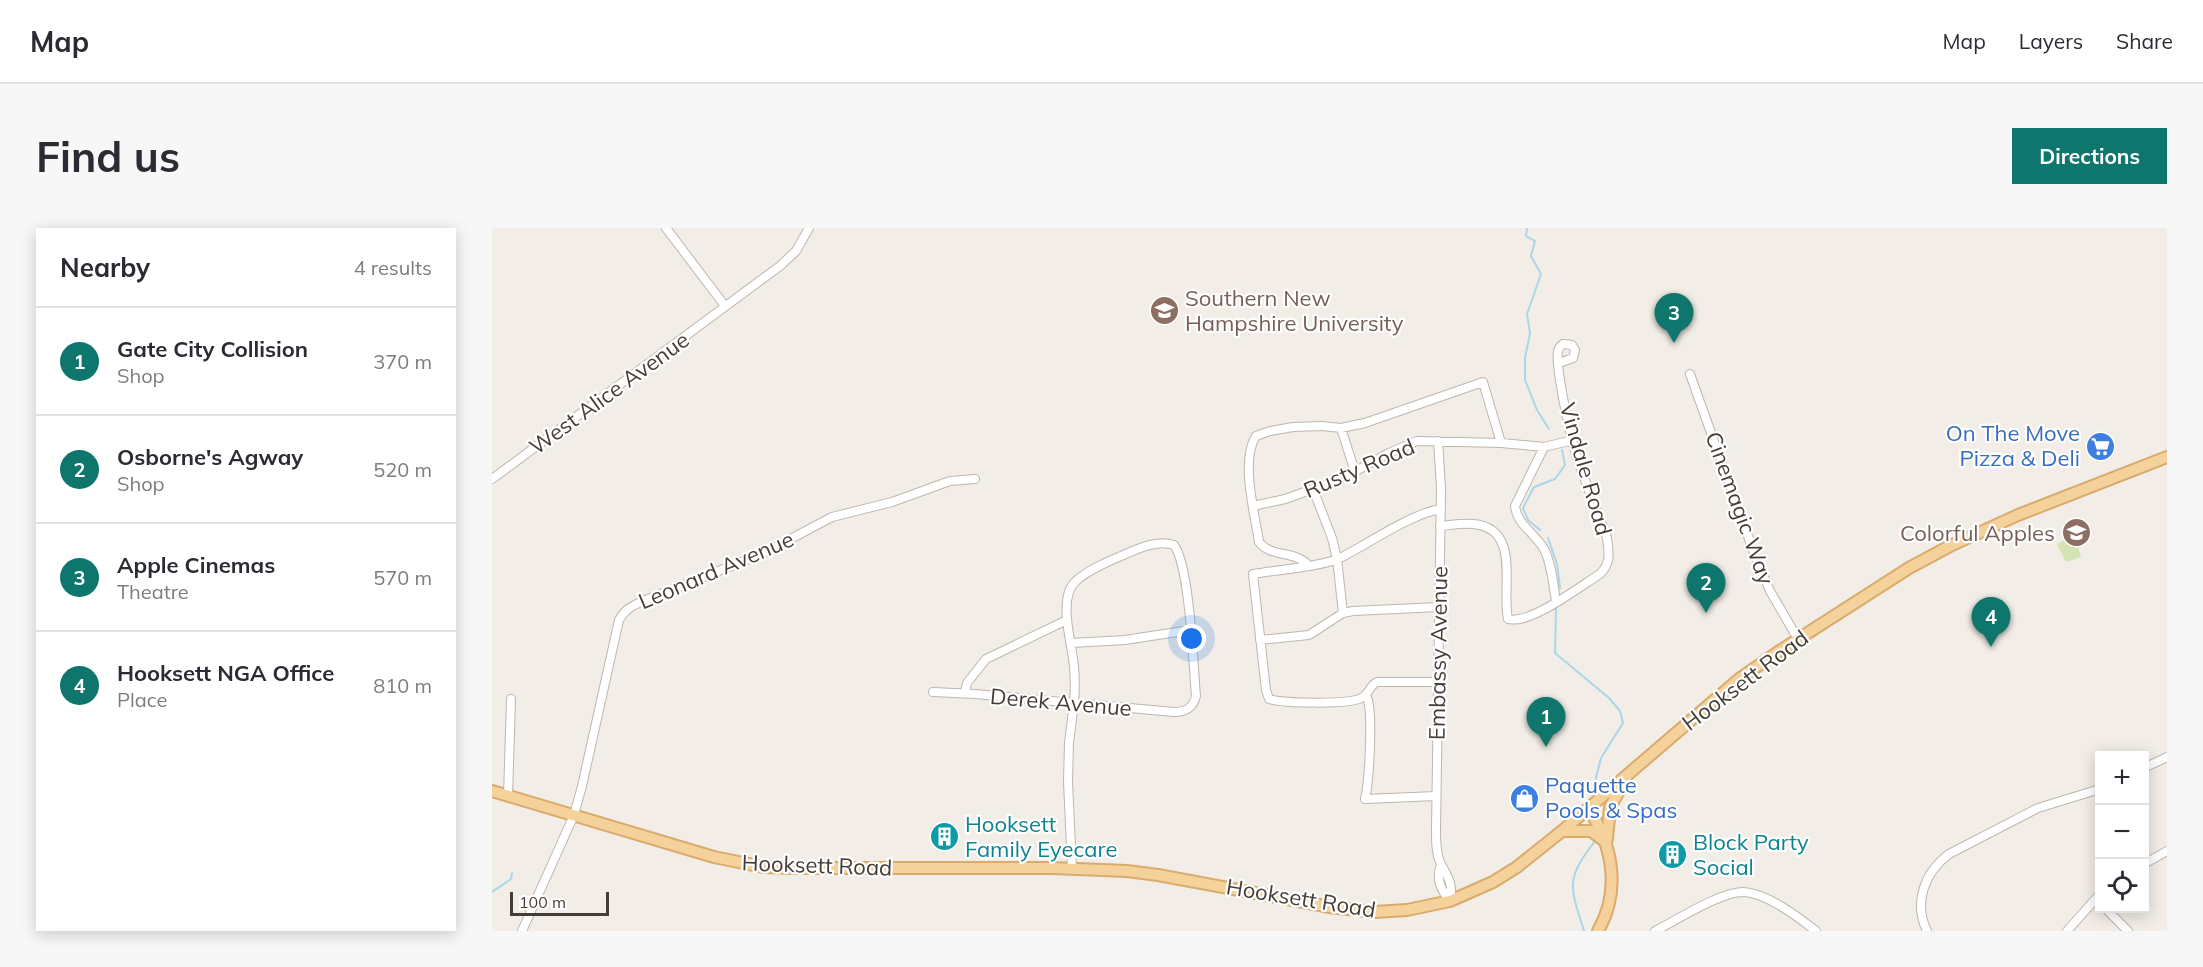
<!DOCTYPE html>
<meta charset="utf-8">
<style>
:root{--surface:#fff;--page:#f7f7f7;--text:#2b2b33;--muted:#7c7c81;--line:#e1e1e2;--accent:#0f766e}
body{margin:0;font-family:Mulish,sans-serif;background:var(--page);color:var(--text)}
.controls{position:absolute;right:18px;bottom:18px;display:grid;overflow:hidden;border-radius:0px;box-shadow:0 3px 15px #0003}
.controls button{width:54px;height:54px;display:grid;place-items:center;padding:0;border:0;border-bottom:2px solid var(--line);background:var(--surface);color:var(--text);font:30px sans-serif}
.scale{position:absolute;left:18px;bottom:15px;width:99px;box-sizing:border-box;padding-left:6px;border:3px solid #443d36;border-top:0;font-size:16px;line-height:21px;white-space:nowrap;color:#443d36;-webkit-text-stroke:4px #fff;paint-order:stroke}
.you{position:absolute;left:700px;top:411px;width:21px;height:21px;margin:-15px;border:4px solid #fff;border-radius:50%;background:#1a73e8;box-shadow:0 0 0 9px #1a73e833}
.badge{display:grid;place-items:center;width:39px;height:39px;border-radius:50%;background:var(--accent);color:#fff;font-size:20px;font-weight:700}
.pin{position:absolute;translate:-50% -50px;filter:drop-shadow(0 2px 3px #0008)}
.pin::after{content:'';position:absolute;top:32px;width:21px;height:18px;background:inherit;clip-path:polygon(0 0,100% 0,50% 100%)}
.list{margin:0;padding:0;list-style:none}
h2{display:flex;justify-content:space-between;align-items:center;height:78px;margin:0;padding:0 24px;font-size:26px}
h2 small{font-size:20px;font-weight:400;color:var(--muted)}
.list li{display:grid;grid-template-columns:39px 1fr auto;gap:18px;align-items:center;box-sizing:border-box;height:108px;padding:0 24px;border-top:2px solid var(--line)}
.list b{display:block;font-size:22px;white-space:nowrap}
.list p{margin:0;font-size:20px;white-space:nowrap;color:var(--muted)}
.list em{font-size:20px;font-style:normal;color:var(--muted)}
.icon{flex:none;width:33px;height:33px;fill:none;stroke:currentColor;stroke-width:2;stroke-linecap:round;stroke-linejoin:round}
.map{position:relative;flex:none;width:1675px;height:703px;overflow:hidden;border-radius:0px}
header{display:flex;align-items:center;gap:36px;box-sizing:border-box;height:84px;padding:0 30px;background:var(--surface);border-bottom:2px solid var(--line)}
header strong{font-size:28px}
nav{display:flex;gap:33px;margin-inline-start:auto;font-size:21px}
.intro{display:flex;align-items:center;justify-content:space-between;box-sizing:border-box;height:144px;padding:0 36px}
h1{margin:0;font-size:42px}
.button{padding:15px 27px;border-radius:0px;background:var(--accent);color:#fff;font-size:21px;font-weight:700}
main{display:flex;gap:36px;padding:0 36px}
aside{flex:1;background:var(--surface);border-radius:0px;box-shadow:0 3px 15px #0003}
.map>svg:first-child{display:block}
.green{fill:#d3e3b2}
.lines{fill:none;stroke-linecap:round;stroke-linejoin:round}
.stream{stroke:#a8d7e9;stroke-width:2}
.minor-casing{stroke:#bfb6ad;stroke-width:10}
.major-casing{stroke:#d9ab6d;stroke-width:14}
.minor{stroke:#fff;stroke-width:8}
.major{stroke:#f5d19c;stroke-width:10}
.labels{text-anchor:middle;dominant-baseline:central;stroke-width:4.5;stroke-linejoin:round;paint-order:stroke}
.education-label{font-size:22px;fill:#785e54;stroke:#fff;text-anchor:start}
.street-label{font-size:22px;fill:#443d36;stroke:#fff}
.shop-label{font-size:22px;fill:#366cbe;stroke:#fff;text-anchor:end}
.culture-label{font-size:22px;fill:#0d838f;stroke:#fff;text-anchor:start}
</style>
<header>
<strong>Map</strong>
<nav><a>Map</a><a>Layers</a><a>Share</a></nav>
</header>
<div class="intro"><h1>Find us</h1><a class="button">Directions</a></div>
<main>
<aside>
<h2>Nearby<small>4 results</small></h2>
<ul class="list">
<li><span class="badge">1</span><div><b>Gate City Collision</b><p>Shop</p></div><em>370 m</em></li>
<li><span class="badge">2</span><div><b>Osborne's Agway</b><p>Shop</p></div><em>520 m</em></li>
<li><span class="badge">3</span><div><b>Apple Cinemas</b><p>Theatre</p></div><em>570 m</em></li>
<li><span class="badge">4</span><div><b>Hooksett NGA Office</b><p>Place</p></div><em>810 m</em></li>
</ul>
</aside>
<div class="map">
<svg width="1675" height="703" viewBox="0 0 1675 703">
<rect width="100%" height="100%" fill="#f2ede6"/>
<!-- green -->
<path class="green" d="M1582,308L1583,309L1589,329L1574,334L1565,316Z"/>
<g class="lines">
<!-- stream -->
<path class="stream" d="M1035,0L1034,8L1043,13L1039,28L1049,46L1035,86L1038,105L1033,130V152L1045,182L1057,201
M1048,302L1036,292L1031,280L1042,259L1063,251L1073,237L1070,222
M1056,310L1065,336L1068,360
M1064,381L1063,425L1117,470L1128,483L1131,495L1109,530L1102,558
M0,664L19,651L20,645
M1092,703C1078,658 1073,652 1103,613"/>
<defs>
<path id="minor" d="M174,0L233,78
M1198,146L1262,325L1278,363L1306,411
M849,200L863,244
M946,213L949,260L944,602C944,613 944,627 949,636C957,651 961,655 958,673
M1052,219L1023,278C1025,297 1043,305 1052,321C1060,337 1061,356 1064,373
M0,251L288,38L304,23L317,0
M821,261L840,310L845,331L851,385
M761,278L793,271L849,251L897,225L925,213L1009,215L1052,219L1081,212
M948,298C959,297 971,295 981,296C1030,300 1009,360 1016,391C1038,397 1087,359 1108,346C1119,335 1117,325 1115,310C1105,281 1092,253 1083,223C1078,206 1063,138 1066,123C1067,119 1068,118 1071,116L1080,117L1083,122L1081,130L1067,135
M816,337C803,322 779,330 767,314C763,287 748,232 764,208L778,203L801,199L830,198L849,200L873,195L991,154L1009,215
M768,412L817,407L851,385L861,383L947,379
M579,415L633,412L698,402
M946,454H885C877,458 877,467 869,470C857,477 791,475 777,471L774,462L761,346C783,342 829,339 848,330C876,316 920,285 949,281
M441,464L483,466L682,484C694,484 701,480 704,468C701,436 698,339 682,317C665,311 645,321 629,328C615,334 596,342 584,353C565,370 580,415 582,438C583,450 583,463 582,475L577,515L576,554L580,640
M473,464L475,455L494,431L575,392
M874,467C882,480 877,554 873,571L944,568
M1652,540L1675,529
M16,568L19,471
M949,636C944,651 948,661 958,673
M1652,636L1675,623
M1613,680L1636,703
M30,703L82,587L90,558L127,392C133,381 140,378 151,373L272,325L340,289L400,274L458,253L483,251
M1163,703C1185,692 1228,664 1251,664C1275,665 1306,689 1324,703
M1435,703C1421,674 1433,644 1457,626L1546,580L1608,561
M1575,703L1608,666"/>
<path id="major" d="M0,563L222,629L271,639L302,640H560L635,643L666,647L838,679L883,684L915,682L958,673L1001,654L1025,639L1070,603L1247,451L1286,424L1417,340L1458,318L1526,287L1675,229
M1096,580C1121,617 1129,663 1106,703
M1070,603H1099L1114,614
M1115,611L1118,579L1134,551"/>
</defs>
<!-- minor casing -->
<use href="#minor" class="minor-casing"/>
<!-- major casing -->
<use href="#major" class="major-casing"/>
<!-- minor -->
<use href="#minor" class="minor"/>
<!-- major -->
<use href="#major" class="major"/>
</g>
<!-- icons -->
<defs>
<symbol id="university-disc" viewBox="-11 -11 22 22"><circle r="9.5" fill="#8d6e63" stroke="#fff"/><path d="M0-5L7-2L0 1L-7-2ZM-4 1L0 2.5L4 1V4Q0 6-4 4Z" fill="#fff"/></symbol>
<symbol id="supermarket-disc" viewBox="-11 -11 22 22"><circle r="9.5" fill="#3f7fe0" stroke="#fff"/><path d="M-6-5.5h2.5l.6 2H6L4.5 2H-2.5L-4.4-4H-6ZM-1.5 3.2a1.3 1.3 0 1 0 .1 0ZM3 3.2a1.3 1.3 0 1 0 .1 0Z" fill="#fff"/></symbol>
<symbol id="school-disc" viewBox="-11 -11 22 22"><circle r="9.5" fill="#8d6e63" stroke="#fff"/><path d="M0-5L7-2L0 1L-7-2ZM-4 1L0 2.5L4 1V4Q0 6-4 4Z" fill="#fff"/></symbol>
<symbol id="shop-disc" viewBox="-11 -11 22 22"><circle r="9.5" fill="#3f7fe0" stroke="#fff"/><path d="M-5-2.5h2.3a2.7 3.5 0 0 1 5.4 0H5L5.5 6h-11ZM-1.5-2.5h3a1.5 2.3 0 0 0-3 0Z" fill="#fff"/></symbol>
<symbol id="building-disc" viewBox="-11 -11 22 22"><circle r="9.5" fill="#0f9aa8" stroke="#fff"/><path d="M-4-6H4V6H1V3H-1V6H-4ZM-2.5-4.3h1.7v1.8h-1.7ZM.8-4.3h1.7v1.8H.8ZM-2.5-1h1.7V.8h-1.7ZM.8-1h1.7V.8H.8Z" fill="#fff"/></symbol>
</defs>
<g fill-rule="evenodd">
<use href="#university-disc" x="656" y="66" width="33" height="33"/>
<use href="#supermarket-disc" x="1592" y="202" width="33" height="33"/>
<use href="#school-disc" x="1568" y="288" width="33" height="33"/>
<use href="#shop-disc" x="1016" y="554" width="33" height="33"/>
<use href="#building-disc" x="436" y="592" width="33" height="33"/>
<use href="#building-disc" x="1164" y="610" width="33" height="33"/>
</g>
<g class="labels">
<!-- education labels -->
<g class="education-label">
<text x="693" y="70">Southern New<tspan x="693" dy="25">Hampshire University</tspan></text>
<text x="1563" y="305" text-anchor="end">Colorful Apples</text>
</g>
<!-- street labels -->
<g class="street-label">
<text transform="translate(117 165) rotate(-36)">West Alice Avenue</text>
<text transform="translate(867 240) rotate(-23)">Rusty Road</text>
<text transform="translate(1094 241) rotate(74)">Vindale Road</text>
<text transform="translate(1248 280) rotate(70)">Cinemagic Way</text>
<text transform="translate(224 342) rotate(-23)">Leonard Avenue</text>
<text transform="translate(946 425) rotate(-89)">Embassy Avenue</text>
<text transform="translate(1253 452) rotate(-37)">Hooksett Road</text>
<text transform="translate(569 474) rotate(5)">Derek Avenue</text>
<text transform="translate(325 637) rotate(2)">Hooksett Road</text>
<text transform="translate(809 670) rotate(9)">Hooksett Road</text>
</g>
<!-- shop labels -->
<g class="shop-label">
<text x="1588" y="205">On The Move<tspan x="1588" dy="25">Pizza &amp; Deli</tspan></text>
<text x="1053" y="557" text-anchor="start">Paquette<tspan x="1053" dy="25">Pools &amp; Spas</tspan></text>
</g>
<!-- culture labels -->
<g class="culture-label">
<text x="473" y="596">Hooksett<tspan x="473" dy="25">Family Eyecare</tspan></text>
<text x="1201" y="614">Block Party<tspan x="1201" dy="25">Social</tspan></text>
</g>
</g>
</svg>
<div class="controls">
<button>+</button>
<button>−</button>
<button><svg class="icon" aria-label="locate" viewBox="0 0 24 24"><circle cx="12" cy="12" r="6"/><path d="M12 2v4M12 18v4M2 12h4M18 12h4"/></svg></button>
</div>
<div class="scale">100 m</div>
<div class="you"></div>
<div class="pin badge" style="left:1054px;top:519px">1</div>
<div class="pin badge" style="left:1214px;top:385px">2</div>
<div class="pin badge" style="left:1182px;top:115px">3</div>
<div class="pin badge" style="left:1499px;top:419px">4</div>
</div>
</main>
